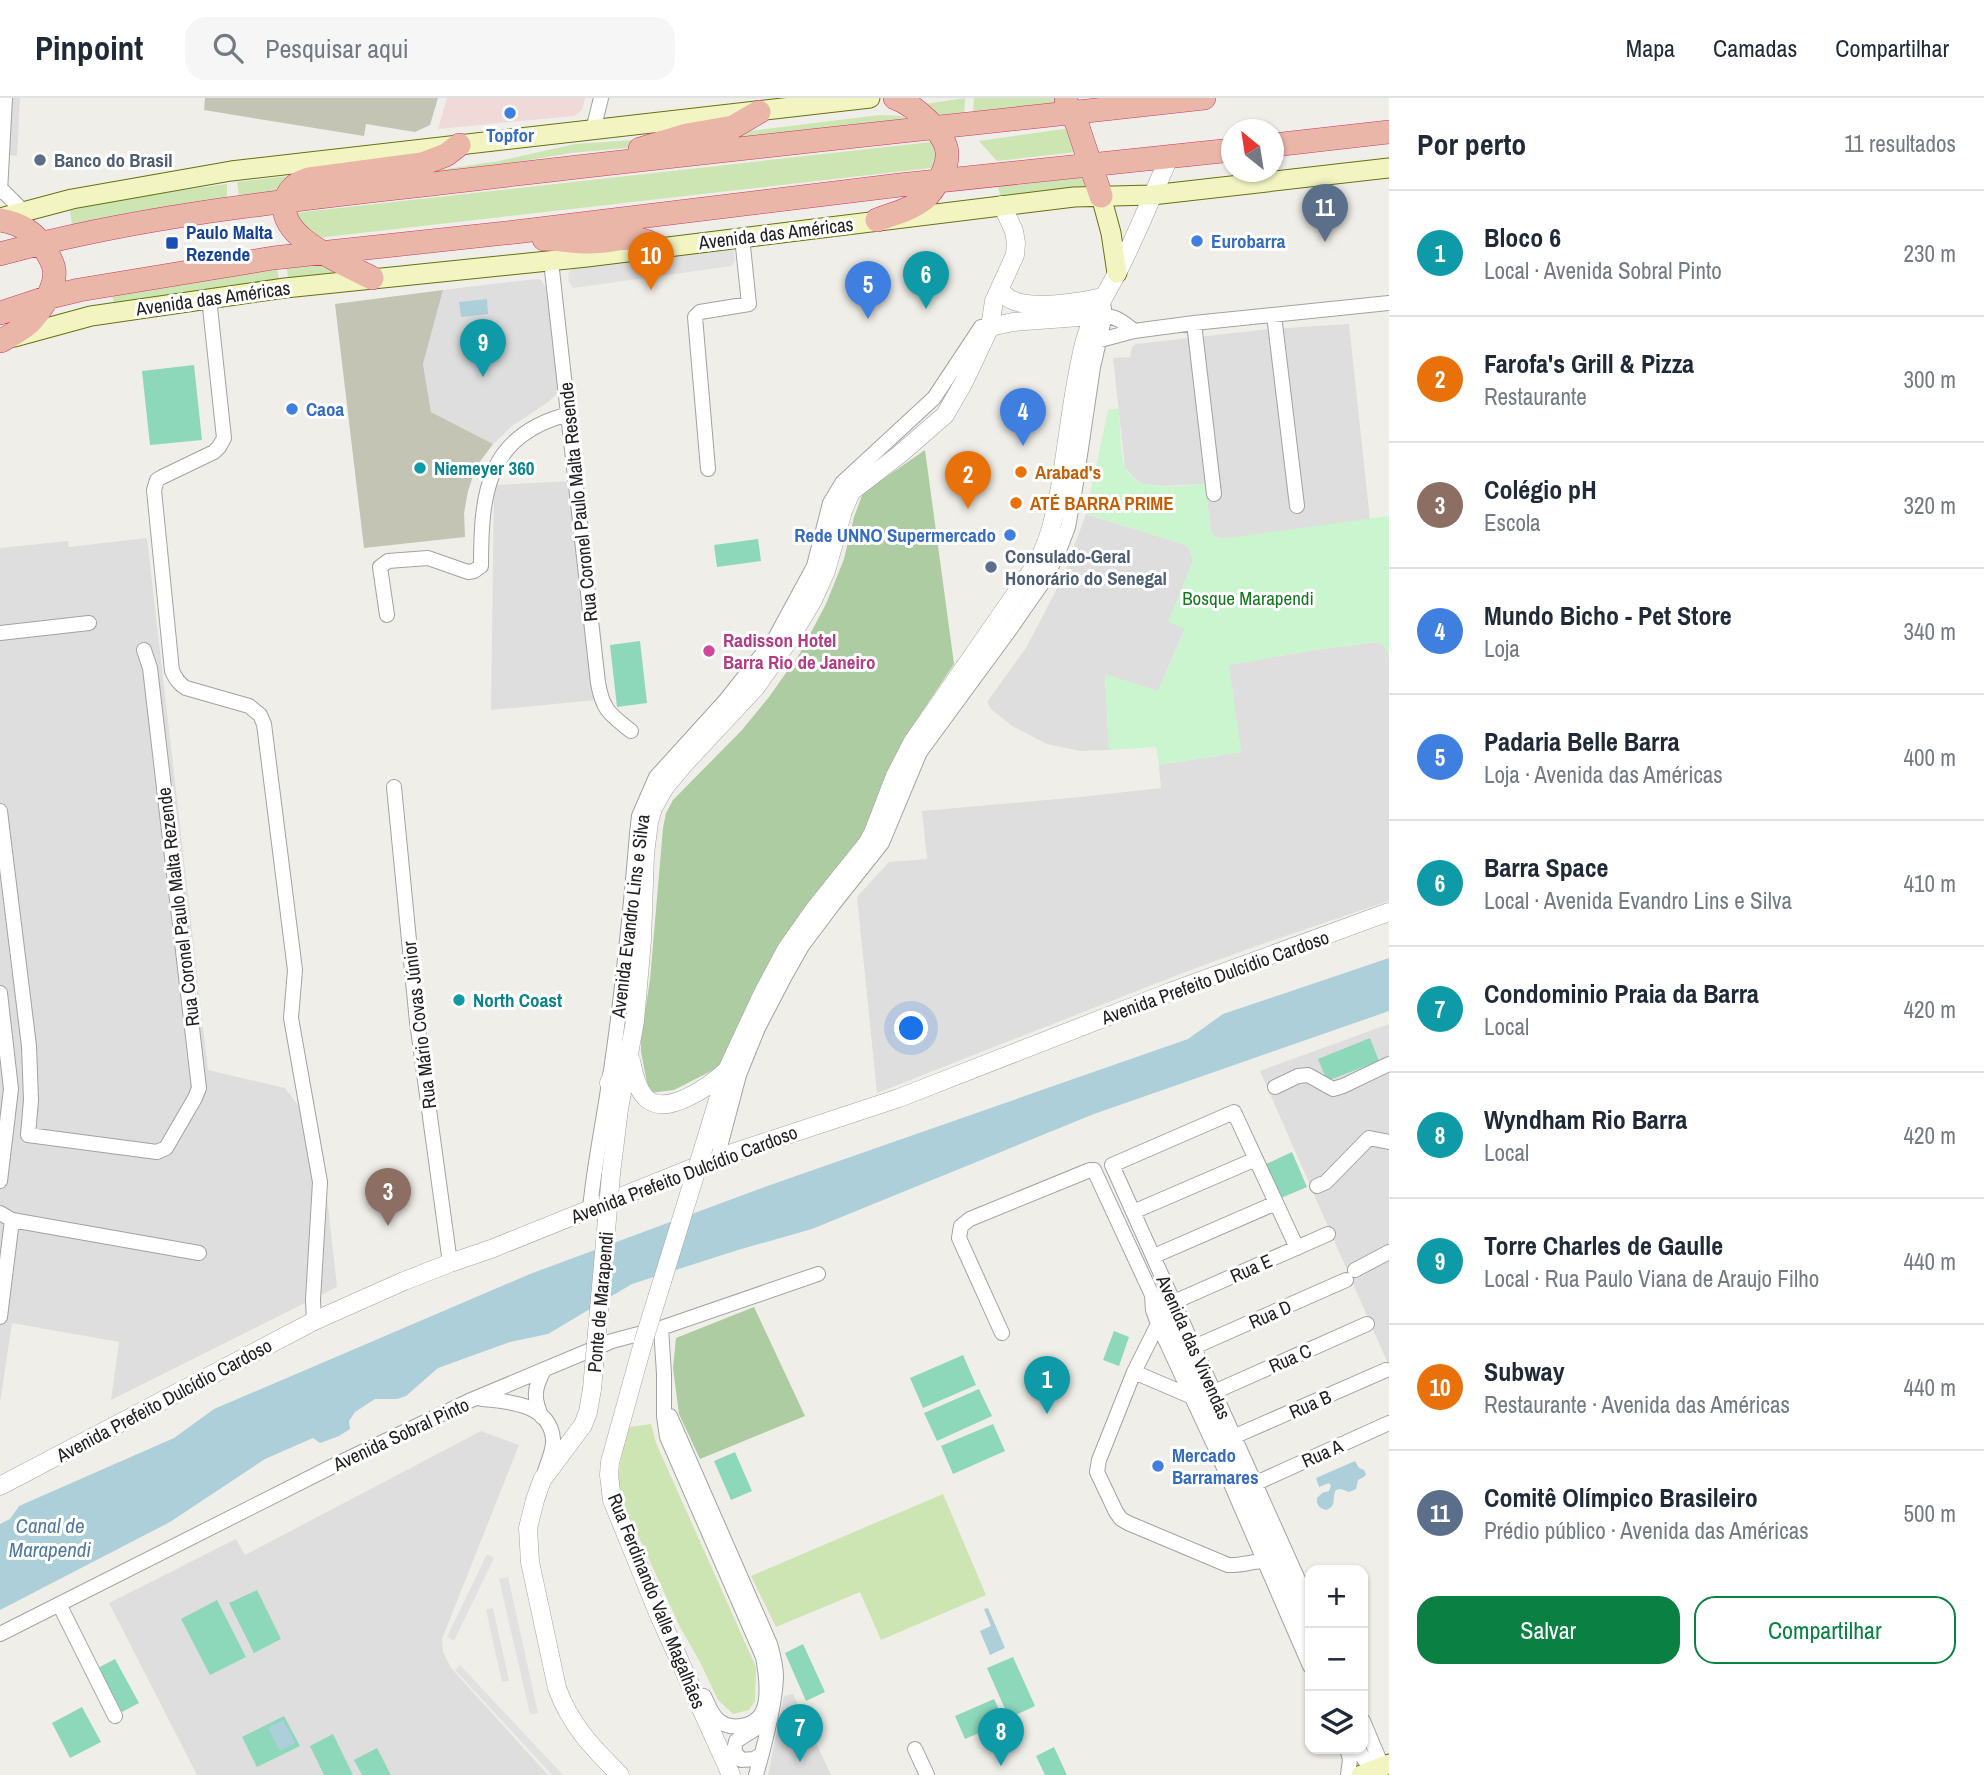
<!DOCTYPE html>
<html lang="pt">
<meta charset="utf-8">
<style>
:root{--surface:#fff;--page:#f6f6f7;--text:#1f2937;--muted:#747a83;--line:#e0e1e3;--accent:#0b8043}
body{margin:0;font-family:"Archivo Narrow",sans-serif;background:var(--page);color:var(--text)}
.controls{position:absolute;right:21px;bottom:21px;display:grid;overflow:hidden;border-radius:14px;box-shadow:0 2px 5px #0004}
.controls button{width:63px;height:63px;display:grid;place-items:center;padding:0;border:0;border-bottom:2px solid var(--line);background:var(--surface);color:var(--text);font:35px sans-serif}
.compass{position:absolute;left:1221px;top:21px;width:63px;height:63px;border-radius:50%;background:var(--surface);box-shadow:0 2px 5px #0004;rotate:330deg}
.you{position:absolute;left:912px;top:931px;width:24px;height:24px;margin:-18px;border:5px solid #fff;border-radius:50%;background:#1a73e8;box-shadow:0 0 0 10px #1a73e833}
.badge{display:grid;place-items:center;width:46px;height:46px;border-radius:50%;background:var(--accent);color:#fff;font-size:23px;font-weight:700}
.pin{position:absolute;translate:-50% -58px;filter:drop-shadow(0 2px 4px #0008)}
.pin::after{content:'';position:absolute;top:37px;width:24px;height:21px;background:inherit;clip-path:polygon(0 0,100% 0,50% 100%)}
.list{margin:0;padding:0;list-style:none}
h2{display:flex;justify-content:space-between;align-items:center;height:91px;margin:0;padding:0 28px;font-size:30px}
h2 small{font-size:23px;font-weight:400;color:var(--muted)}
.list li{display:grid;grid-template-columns:46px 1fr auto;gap:21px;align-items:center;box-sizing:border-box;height:126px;padding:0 28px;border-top:2px solid var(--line)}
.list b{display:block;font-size:26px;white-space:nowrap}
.list p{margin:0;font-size:23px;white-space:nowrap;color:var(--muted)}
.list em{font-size:23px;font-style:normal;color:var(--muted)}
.actions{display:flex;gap:14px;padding:21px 28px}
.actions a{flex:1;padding:16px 0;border:2px solid var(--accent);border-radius:21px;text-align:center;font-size:24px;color:var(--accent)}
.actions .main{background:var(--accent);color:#fff}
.icon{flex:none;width:38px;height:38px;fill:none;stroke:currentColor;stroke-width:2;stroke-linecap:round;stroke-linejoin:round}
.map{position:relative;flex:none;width:1389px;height:1677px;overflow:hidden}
header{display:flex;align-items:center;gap:42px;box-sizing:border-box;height:98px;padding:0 35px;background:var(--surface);border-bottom:2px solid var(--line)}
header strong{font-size:33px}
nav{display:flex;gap:38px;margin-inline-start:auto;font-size:24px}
.search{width:490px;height:63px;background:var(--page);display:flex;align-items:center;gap:18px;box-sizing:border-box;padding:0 24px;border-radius:21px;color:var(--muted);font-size:26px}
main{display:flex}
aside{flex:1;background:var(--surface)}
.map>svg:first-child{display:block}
.residential{fill:#dfdede}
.commercial{fill:#efdad9}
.construction{fill:#c4c4b4}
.grass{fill:#cce5b3}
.forest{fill:#adcca1}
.park{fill:#caf5ce}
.pitch{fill:#8dd8bb}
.parking{fill:#e1e1e1}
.water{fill:#adcfda}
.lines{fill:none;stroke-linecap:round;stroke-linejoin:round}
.minor-casing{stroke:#a2a2a2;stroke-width:16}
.tertiary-casing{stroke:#a2a2a2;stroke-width:19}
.secondary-casing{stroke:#66710f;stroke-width:21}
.trunk-casing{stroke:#cd376a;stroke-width:24}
.minor{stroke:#fff;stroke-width:14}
.tertiary{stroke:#fff;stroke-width:18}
.secondary{stroke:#f2f5c2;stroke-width:19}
.trunk{stroke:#eab6a7;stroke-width:23}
.tertiary-bridge-casing{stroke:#a2a2a2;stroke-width:19;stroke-linecap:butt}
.tertiary-bridge{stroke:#fff;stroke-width:18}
.shop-dot{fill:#3f7fe0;stroke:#fff;stroke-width:2.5}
.service-dot{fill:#5c6f8a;stroke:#fff;stroke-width:2.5}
.transit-dot{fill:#1a4fb4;stroke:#fff;stroke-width:2.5}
.culture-dot{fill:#0f9aa8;stroke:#fff;stroke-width:2.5}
.food-dot{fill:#e8710a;stroke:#fff;stroke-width:2.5}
.hotel-dot{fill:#d1479c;stroke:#fff;stroke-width:2.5}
.labels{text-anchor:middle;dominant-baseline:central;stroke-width:6;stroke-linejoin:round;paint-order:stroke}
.shop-label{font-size:19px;font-weight:bold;fill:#366cbe;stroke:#fff;text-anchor:start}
.service-label{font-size:19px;font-weight:bold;fill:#4e5e75;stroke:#fff;text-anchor:start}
.transit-label{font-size:19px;font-weight:bold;fill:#164399;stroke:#fff;text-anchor:start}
.street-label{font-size:19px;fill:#212121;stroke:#fff}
.culture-label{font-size:19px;font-weight:bold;fill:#0d838f;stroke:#fff;text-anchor:start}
.food-label{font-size:19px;font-weight:bold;fill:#c56008;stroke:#fff;text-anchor:start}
.park-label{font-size:19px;fill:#16781e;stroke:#fff}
.hotel-label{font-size:19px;font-weight:bold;fill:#b23c85;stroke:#fff;text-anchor:start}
.water-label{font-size:21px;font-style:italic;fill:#5179a1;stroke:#fff}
</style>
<header>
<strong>Pinpoint</strong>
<div class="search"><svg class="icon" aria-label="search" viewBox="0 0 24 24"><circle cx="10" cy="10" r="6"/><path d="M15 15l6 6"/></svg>Pesquisar aqui</div>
<nav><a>Mapa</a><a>Camadas</a><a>Compartilhar</a></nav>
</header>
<main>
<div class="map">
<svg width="1389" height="1677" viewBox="0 0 1389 1677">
<rect width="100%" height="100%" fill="#f0eee8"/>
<!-- residential -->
<path class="residential" d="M0,0H20L17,58L0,56Z
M536,181L541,182L546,190L558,295L547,305L512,328L493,346L431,314L423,266L443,192Z
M1349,226L1370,422L1221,441L1216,439L1211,433L1205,386L1162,388L1142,386L1133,379L1125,370L1113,260L1130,259L1132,249L1136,246L1269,231Z
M572,383L596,602L491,612L494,387Z
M1086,416L1183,446L1190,451L1193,463L1169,524L1185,530L1158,593L1105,577L1109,652L1080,653L1047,646L1012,628L991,611L987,604L1026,550L1062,481Z
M147,440L208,972L285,990L320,1036L337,1189L111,1302L119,1244L12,1225L0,1305V450L68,443L69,449Z
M1377,544L1383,546L1388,553L1389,562V803L1259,847L1180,876L877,995L857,799L889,764L927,761L922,713L1080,699L1161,690L1159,667L1241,654L1228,567L1308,553Z
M1389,926V1268L1260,973Z
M481,1333L519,1347L442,1541L443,1554L451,1570L548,1677H197L109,1505L236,1441L245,1457Z
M793,1596L831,1677H768L784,1598Z"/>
<!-- commercial -->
<path class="commercial" d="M447,0H585L582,12L574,18L438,31Z"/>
<!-- construction -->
<path class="construction" d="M205,0H438L430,27L415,34L366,26L364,38L204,12Z
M443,192L423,266L431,314L493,346L476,369L468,393L464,415L465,439L364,450L335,206Z"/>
<!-- grass -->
<path class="grass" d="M965,0L964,19L939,21L918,7Z
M974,0H1058L1061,8L973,17Z
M880,17L903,18L910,24L654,53L708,38Z
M1070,30L1077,54L997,63L979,43Z
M664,40L637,49L571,55L452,75L317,85L452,70L499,63L575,46Z
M931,44L936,48L939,69L317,140L304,130L295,115Z
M298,77L280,95L239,99L237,84Z
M1084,79L1087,90L1001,100L998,89Z
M227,86V102L72,127L70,112L134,99Z
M325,166L342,175L288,181L287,170Z
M277,171L279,181L114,207L112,196L179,184Z
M651,1326L656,1345L756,1569L755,1603L749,1612L733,1616L718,1602L700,1564L680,1529L620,1398C617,1371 621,1354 630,1329Z
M943,1396L986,1497L881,1542L860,1494L776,1529L751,1478Z"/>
<!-- forest -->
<path class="forest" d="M925,352L954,566C931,601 907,634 889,672C877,694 872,720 860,742L755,891L719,969L674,992L649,995L641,954V938L650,882L663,730L666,715L673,702L742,632L769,599L800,555L826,506L844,461L854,419L863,395Z
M754,1209L805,1318L700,1361L679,1316L673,1270L676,1240Z"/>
<!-- park -->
<path class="park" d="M1119,310C1120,325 1120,355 1125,369C1136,397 1182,387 1205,386L1211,433L1216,439L1221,441L1389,418V562C1388,553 1386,547 1377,544L1308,553L1229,567L1241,654L1159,667L1156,649L1109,652L1105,576L1158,593L1185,531L1168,524L1193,463L1190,451L1183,446L1086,416L1108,312Z"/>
<!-- pitch -->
<path class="pitch" d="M194,267L202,342L150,347L142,273Z
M758,441L761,463L717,469L714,447Z
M640,543L647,605L617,609L610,547Z
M1370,940L1379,963L1327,983L1318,961Z
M1292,1054L1307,1089L1281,1100L1266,1066Z
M1114,1233L1129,1239L1119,1268L1103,1262Z
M963,1257L976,1287L923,1310L910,1280Z
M979,1291L992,1318L937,1343L924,1315Z
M993,1326L1005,1353L953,1376L941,1348Z
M735,1354L752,1393L731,1402L714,1363Z
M257,1492L281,1541L254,1555L229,1505Z
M217,1502L246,1559L210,1577L181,1521Z
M803,1546L825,1594L806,1603L785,1555Z
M1013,1559L1035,1608L1009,1620L987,1570Z
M115,1561L139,1605L122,1614L98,1570Z
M994,1601L1005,1624L965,1641L955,1618Z
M82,1609L101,1644L70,1660L52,1625Z
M284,1618L300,1648L257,1669L242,1639Z
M333,1636L353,1677H324L310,1648Z
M1054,1649L1067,1677H1045L1036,1658Z
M377,1650L391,1677H362L354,1662Z"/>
<!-- parking -->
<path class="parking" d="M733,149L735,162L732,168L573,190L569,184L568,175L573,171Z
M487,1456L494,1460L454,1543L447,1539Z
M508,1479L538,1615L530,1616L499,1481Z
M493,1510L509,1583L502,1584L486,1512Z
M460,1567L563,1677H552L455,1572Z"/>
<!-- water -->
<path class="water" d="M487,201L488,216L461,219L459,204Z
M1389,860V913L1094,1016L812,1131L738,1152L632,1186L548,1236L510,1244L438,1270L406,1298L397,1301H375L355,1314L349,1323L350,1331L339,1338L320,1345L313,1340L265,1361L170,1424L0,1512V1426L10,1421L19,1408L174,1340L214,1311L530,1176L773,1086L1188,941L1223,916Z
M1355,1363L1359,1370L1364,1372L1366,1376L1364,1379L1358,1382L1356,1391L1349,1394L1341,1391L1336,1392C1331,1400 1338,1408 1326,1412C1319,1410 1316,1406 1317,1400L1322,1395L1329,1393L1331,1388L1329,1385L1319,1389L1316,1380Z
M988,1510L1005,1550L990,1557L980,1533L991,1528L984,1511Z
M283,1622L295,1645L280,1653L268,1630Z"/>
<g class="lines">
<defs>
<path id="minor" d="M593,32L601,0
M1,91L23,113
M0,94L5,0
M551,163L598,585C603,613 610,616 631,633
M209,200L224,340L219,349L214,354L162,379L157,382L154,392L172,573C176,581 179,586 186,590L249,608L260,617L264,626L295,872L291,920L320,1084L313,1202L314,1223
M1274,217L1297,408
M1095,218C1113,216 1121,222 1134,233
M1194,225L1214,396
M1093,244L1134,233L1194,225L1389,205
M708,371L695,219L700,214L749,206L742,139
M387,517L380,469L388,463L428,460L468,474L474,473L481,468C481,394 487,337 569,316
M0,535L89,525
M394,689L417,924L450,1165
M0,713L29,948L31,1002L28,1037L157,1054L166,1050L195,1000L199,990L150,570L144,552
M0,895L11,991L0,1083
M1275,989L1298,978L1308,977L1333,991L1343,988L1389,966
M717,1060L739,977L758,930L785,878L802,848L832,808L882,745L920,654L1011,530L1043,484L1057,458L1068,429L1075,391L1093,269L1105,217L1102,199
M1317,1088L1326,1084L1369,1040L1389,1044
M590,1111C594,1068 603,1027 609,985C622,902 630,819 637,736L639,718L656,679L725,603L775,540L814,468L830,405L842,385L934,300L981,229H990
M1133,1114L1256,1061
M0,1115L12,1122L199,1155
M1297,1150L1234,1014L1112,1067L1310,1508
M1154,1158L1276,1105
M1355,1172L1389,1154
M1152,1197L1164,1208L1310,1540
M1174,1204L1328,1136
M0,1219L12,1122
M1170,1222L1158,1226L1134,1274L1099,1362L1097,1374L1116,1414L1121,1421L1128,1425L1228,1467C1240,1468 1253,1463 1265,1463
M661,1230L664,1276V1318L667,1339L763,1559C766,1575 770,1600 762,1615C754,1629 730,1633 718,1622C711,1616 708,1606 704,1598
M1002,1235L959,1140L961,1128L970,1121L1090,1072H1094L1152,1197L1153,1212L1158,1226L1215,1349L1310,1568
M1194,1249L1346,1182
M1134,1274L1190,1298
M1214,1294L1367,1226
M482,1301C508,1303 550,1306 553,1341C554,1352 548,1363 545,1373
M670,1318L770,1546C773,1557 776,1567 776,1579C775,1607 764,1649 756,1677
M542,1319C533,1301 534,1290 544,1272
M1233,1339L1386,1272
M1254,1386L1389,1325
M59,1506L115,1618
M0,1536L335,1367L469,1303L612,1243L661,1230L818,1176
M757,1623L755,1631L736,1643L734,1653L741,1662L754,1661L762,1656
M1363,1623L1382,1668
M915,1651L927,1677
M1347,1651L1350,1661L1348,1677
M1358,1651L1366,1664L1374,1672"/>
<path id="tertiary" d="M999,192C1003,195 1007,200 1012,202C1031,212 1082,204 1102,199
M990,229L1013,224L1093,218
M631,963C634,975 636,989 645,999C665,1021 711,987 727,972
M609,985L623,952
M704,1048L727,972L763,895L786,852L814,812L867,746L873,735L895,678L912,645L1037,465C1049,443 1054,420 1059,395C1068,344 1072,292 1085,242C1092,217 1105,198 1117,175C1137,137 1152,97 1170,58
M611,1076L619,1011L635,923L642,842L645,756L649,724L653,710L665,689L686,664L756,589L789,542L813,502L826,473L843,413L851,394L900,356L945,317L964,284L990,229L994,203L1015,157L1016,145L1014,133L1002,107
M643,1245L610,1364L609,1377L612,1402L658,1515L731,1677
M592,1291L588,1314L583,1327L542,1382L535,1402L528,1430L530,1464L557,1590C571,1628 592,1649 620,1677
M0,1388L314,1223L404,1183L450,1165L491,1151L717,1060L899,1000L1170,894L1389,814"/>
<path id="secondary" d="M1101,98L1111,135L1117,175
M0,120L72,101L231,73L870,0
M14,239L91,218L285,190L587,159L1074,99L1152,97L1389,70
M1361,1677L1389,1666"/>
<path id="trunk" d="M1066,3L1077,26L1101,98
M1274,47L1389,34
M640,51L687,37L733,29L759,14
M0,122C19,125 35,134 45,151C48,157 53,164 54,171C57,188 41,213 29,225C21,232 11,237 1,243
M877,122C892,116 910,112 923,102C929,98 933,91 937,85C943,76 948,66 947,54C945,34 914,7 895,0
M544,141C559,141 574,144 589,144C619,144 629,133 659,149
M0,156C149,115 304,101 458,83C706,53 955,28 1204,0
M372,180C346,166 273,139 286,101C290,89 297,85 309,81L422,66L446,57L459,47
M0,215L46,200L79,192L273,160L515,134L900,87L1232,52"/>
</defs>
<!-- minor casing -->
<use href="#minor" class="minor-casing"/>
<!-- tertiary casing -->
<use href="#tertiary" class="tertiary-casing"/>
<!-- secondary casing -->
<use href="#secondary" class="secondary-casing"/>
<!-- trunk casing -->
<use href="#trunk" class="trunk-casing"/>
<!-- minor -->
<use href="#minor" class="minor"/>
<!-- tertiary -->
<use href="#tertiary" class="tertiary"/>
<!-- secondary -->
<use href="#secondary" class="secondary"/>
<!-- trunk -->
<use href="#trunk" class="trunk"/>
<defs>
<path id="tertiary-bridge" d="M643,1245L704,1048
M592,1291L611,1076"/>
</defs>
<!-- tertiary-bridge casing -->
<use href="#tertiary-bridge" class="tertiary-bridge-casing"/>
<!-- tertiary-bridge -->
<use href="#tertiary-bridge" class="tertiary-bridge"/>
</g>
<!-- markers -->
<g class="shop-dot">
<circle cx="510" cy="15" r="7"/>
<circle cx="1197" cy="143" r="7"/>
<circle cx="292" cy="311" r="7"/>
<circle cx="1010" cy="437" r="7"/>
<circle cx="1158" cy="1368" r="7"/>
</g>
<g class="service-dot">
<circle cx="40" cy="62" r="7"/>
<circle cx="991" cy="469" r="7"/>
</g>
<rect class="transit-dot" x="165" y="138" width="14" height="14" rx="3.5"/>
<g class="culture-dot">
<circle cx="420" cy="370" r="7"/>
<circle cx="459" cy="902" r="7"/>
</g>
<g class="food-dot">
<circle cx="1021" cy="374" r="7"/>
<circle cx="1016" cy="405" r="7"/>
</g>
<circle class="hotel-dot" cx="709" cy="553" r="7"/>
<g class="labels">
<!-- shop labels -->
<g class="shop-label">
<text x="510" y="37" text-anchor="middle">Topfor</text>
<text x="1211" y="143">Eurobarra</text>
<text x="306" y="311">Caoa</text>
<text x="996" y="437" text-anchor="end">Rede UNNO Supermercado</text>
<text x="1172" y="1357">Mercado<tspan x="1172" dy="22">Barramares</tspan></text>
</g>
<!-- service labels -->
<g class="service-label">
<text x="54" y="62">Banco do Brasil</text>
<text x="1005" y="458">Consulado-Geral<tspan x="1005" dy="22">Honorário do Senegal</tspan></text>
</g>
<!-- transit labels -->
<g class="transit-label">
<text x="186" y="134">Paulo Malta<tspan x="186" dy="22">Rezende</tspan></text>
</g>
<!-- street labels -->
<g class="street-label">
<text transform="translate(776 135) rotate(-7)">Avenida das Américas</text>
<text transform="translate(213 200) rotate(-8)">Avenida das Américas</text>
<text transform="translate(578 404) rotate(-96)">Rua Coronel Paulo Malta Resende</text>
<text transform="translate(178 809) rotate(-97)">Rua Coronel Paulo Malta Rezende</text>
<text transform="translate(630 818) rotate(-83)">Avenida Evandro Lins e Silva</text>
<text transform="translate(1215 879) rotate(-20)">Avenida Prefeito Dulcídio Cardoso</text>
<text transform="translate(419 927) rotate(-97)">Rua Mário Covas Júnior</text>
<text transform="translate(684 1076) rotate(-21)">Avenida Prefeito Dulcídio Cardoso</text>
<text transform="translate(1251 1170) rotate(-24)">Rua E</text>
<text transform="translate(600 1204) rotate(-85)">Ponte de Marapendi</text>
<text transform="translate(1270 1216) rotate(-24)">Rua D</text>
<text transform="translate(1194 1249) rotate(66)">Avenida das Vivendas</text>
<text transform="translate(1290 1260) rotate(-24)">Rua C</text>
<text transform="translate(164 1302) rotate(-28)">Avenida Prefeito Dulcídio Cardoso</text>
<text transform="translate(1310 1306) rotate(-24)">Rua B</text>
<text transform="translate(401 1336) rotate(-25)">Avenida Sobral Pinto</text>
<text transform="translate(1322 1355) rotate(-24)">Rua A</text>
<text transform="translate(657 1503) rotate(68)">Rua Ferdinando Valle Magalhães</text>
</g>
<!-- culture labels -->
<g class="culture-label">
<text x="434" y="370">Niemeyer 360</text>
<text x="473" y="902">North Coast</text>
</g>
<!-- food labels -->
<g class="food-label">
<text x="1035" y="374">Arabad's</text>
<text x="1030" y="405">ATÉ BARRA PRIME</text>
</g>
<!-- park labels -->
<g class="park-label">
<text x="1248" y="500">Bosque Marapendi</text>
</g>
<!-- hotel labels -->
<g class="hotel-label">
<text x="723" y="542">Radisson Hotel<tspan x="723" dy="22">Barra Rio de Janeiro</tspan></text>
</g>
<!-- water labels -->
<g class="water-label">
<text x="50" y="1427">Canal de<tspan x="50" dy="24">Marapendi</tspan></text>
</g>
</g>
</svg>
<div class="controls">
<button>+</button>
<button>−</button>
<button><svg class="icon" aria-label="layers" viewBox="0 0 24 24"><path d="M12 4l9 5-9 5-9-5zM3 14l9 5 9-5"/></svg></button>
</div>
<svg class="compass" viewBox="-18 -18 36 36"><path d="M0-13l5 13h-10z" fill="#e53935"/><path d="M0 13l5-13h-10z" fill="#747a83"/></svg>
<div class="you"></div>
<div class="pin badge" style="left:1047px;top:1316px;background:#0f9aa8">1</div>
<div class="pin badge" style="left:968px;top:411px;background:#e8710a">2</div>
<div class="pin badge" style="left:388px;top:1128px;background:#8d6e63">3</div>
<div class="pin badge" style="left:1023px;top:348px;background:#3f7fe0">4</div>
<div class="pin badge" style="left:868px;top:221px;background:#3f7fe0">5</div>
<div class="pin badge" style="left:926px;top:211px;background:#0f9aa8">6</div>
<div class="pin badge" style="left:800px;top:1664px;background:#0f9aa8">7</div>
<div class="pin badge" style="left:1001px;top:1668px;background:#0f9aa8">8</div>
<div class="pin badge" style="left:483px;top:279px;background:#0f9aa8">9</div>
<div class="pin badge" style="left:651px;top:192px;background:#e8710a">10</div>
<div class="pin badge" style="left:1325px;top:144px;background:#5c6f8a">11</div>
</div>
<aside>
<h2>Por perto<small>11 resultados</small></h2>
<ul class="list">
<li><span class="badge" style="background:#0f9aa8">1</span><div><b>Bloco 6</b><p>Local · Avenida Sobral Pinto</p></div><em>230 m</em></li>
<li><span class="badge" style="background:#e8710a">2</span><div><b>Farofa's Grill &amp; Pizza</b><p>Restaurante</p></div><em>300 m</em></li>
<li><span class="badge" style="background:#8d6e63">3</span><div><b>Colégio pH</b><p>Escola</p></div><em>320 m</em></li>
<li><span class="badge" style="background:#3f7fe0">4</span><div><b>Mundo Bicho - Pet Store</b><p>Loja</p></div><em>340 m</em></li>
<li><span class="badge" style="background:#3f7fe0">5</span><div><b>Padaria Belle Barra</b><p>Loja · Avenida das Américas</p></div><em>400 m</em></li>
<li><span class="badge" style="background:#0f9aa8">6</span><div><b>Barra Space</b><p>Local · Avenida Evandro Lins e Silva</p></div><em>410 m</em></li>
<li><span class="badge" style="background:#0f9aa8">7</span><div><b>Condominio Praia da Barra</b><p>Local</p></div><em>420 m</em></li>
<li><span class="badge" style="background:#0f9aa8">8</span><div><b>Wyndham Rio Barra</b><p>Local</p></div><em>420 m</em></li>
<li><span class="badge" style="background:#0f9aa8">9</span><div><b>Torre Charles de Gaulle</b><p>Local · Rua Paulo Viana de Araujo Filho</p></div><em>440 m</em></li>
<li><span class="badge" style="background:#e8710a">10</span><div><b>Subway</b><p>Restaurante · Avenida das Américas</p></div><em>440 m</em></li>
<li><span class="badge" style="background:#5c6f8a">11</span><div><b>Comitê Olímpico Brasileiro</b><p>Prédio público · Avenida das Américas</p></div><em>500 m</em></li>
</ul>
<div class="actions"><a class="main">Salvar</a><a>Compartilhar</a></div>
</aside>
</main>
